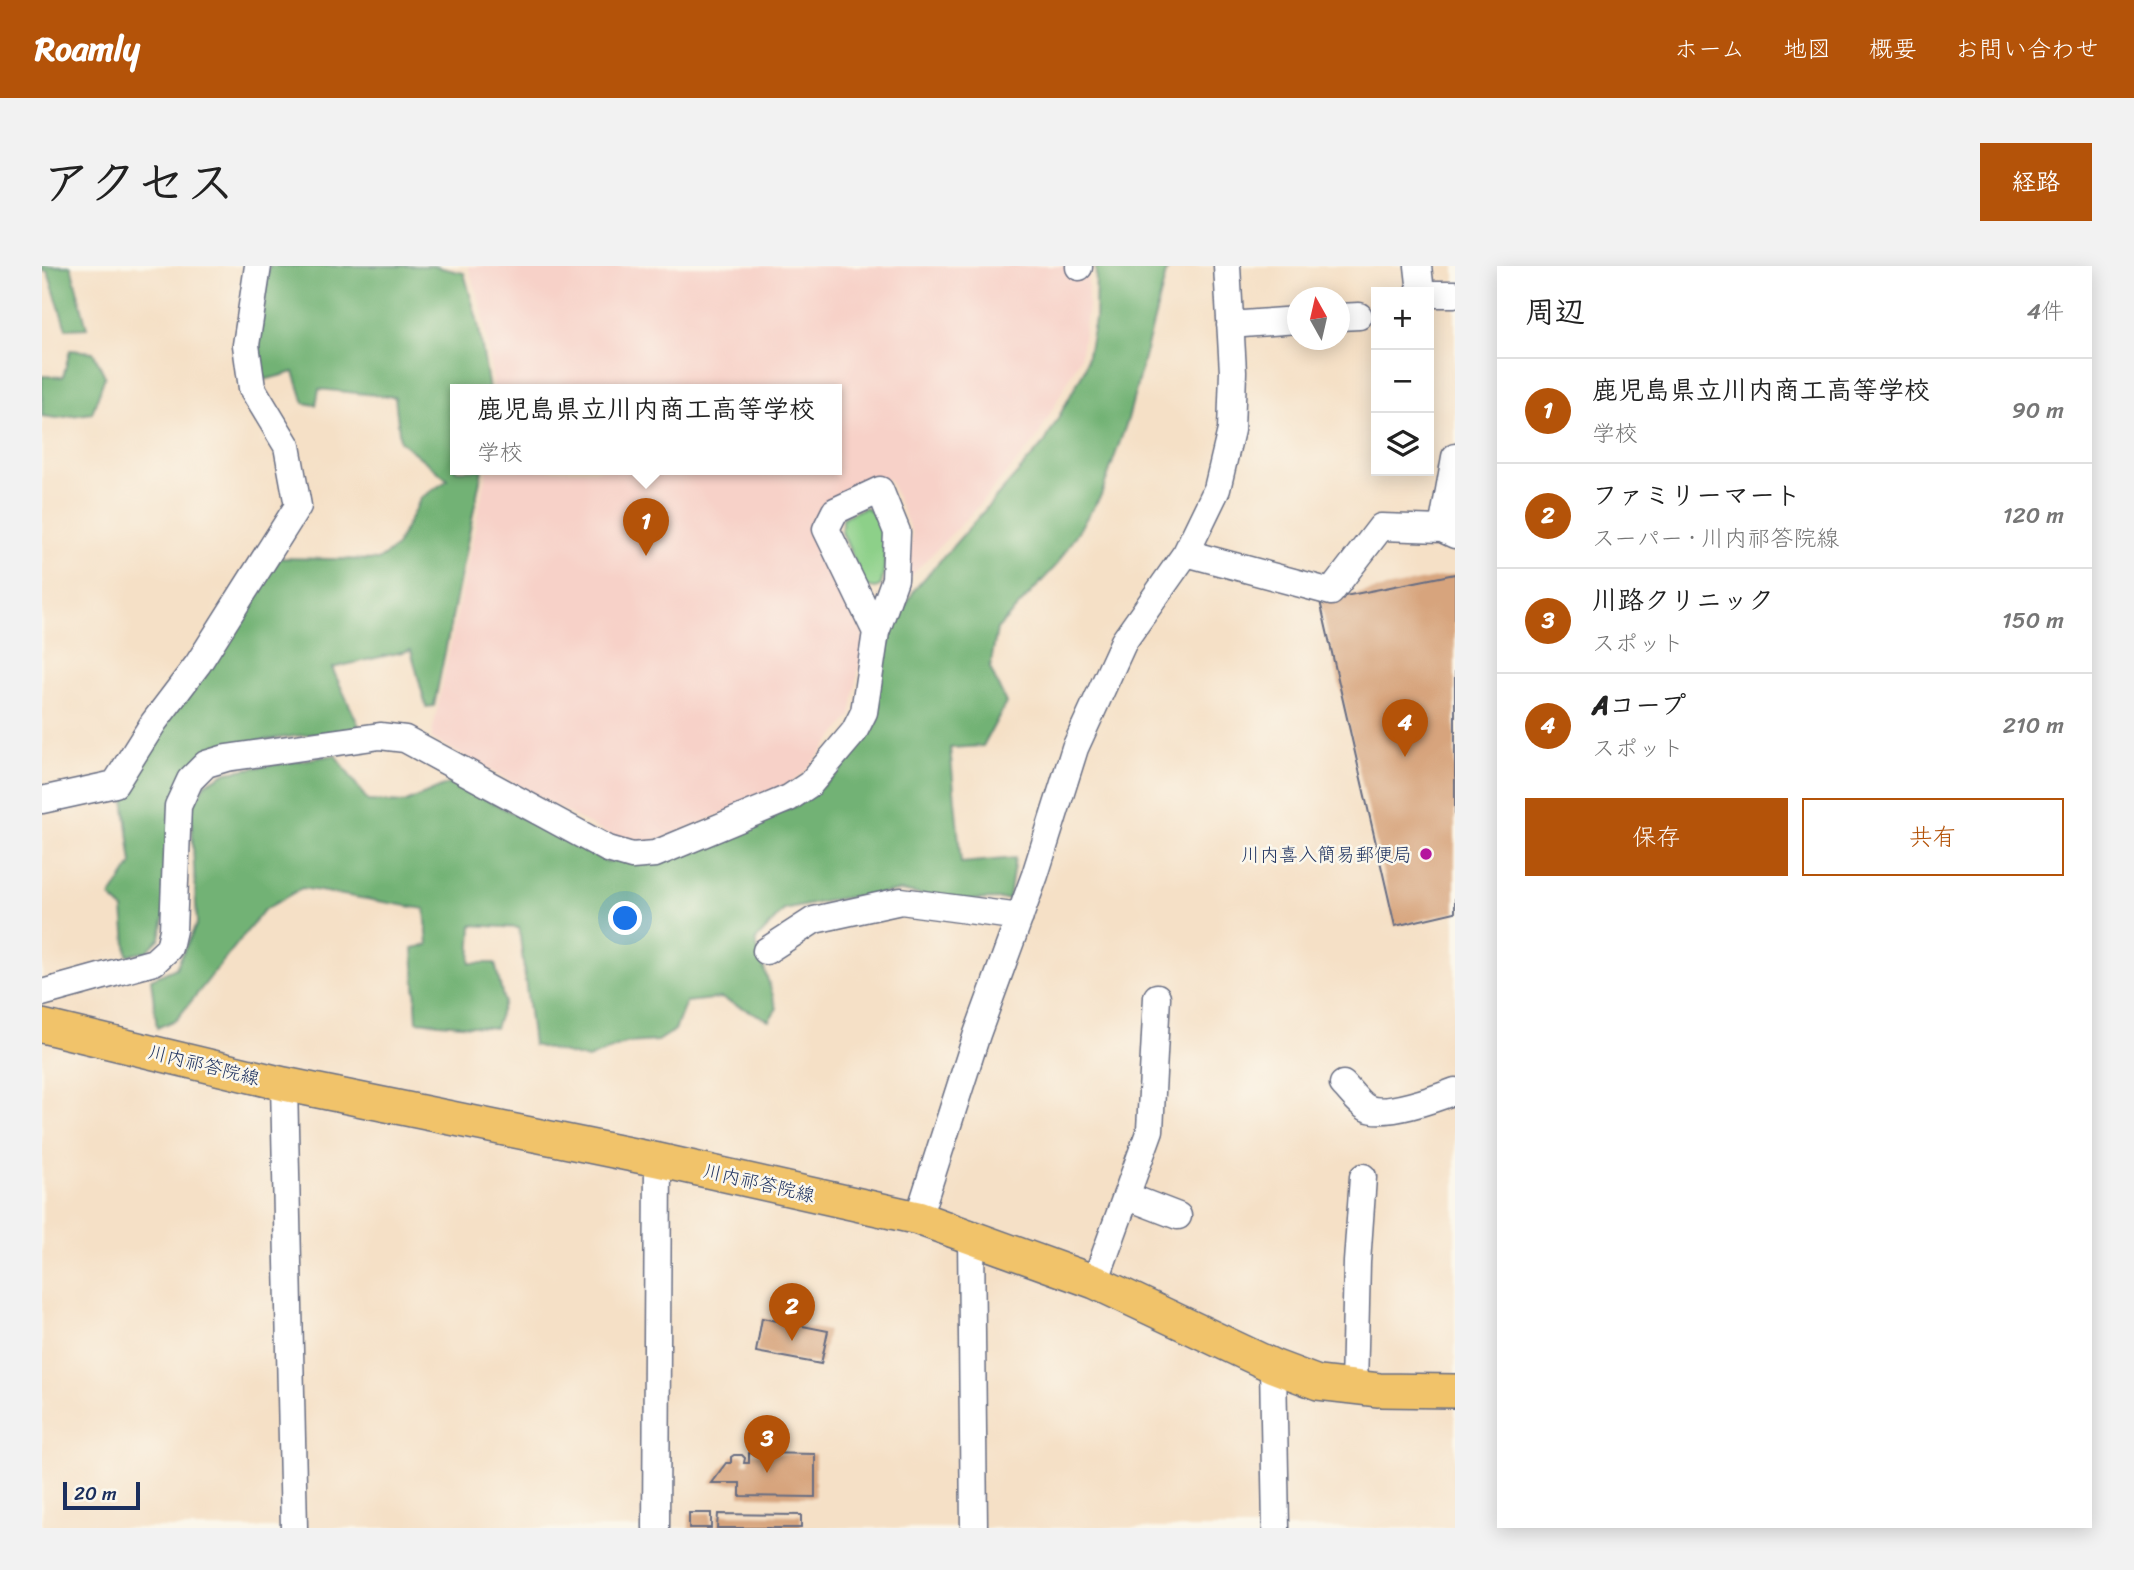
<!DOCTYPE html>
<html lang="ja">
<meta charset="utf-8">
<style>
:root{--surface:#fff;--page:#f2f2f2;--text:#222;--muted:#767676;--line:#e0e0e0;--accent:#b45309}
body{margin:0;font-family:Sriracha,"Klee One",sans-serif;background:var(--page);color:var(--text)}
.controls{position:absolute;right:21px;top:21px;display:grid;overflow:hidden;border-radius:0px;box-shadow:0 4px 18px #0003}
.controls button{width:63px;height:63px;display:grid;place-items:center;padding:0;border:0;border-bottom:2px solid var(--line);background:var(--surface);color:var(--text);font:35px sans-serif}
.compass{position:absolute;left:1245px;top:21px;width:63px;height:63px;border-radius:50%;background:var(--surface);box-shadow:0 4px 18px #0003;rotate:352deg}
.scale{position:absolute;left:21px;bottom:18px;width:77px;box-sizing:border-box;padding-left:7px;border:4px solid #1b2f5e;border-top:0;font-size:19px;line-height:24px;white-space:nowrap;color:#1b2f5e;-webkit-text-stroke:5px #fbf7ec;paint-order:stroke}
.you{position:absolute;left:584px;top:653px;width:24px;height:24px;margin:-18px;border:5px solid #fff;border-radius:50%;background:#1a73e8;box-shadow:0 0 0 10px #1a73e833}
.badge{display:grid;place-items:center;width:46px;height:46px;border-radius:50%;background:var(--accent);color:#fff;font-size:23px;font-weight:700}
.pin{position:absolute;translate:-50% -58px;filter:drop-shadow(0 2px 4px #0008)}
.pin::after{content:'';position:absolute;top:37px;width:24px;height:21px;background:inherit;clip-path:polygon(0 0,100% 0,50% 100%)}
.popup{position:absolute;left:408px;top:118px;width:392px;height:91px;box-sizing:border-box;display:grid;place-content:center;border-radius:0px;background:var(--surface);filter:drop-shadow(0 2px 5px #0005);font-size:23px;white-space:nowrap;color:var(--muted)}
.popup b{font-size:26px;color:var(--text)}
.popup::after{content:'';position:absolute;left:50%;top:100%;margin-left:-14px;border:14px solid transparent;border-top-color:var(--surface)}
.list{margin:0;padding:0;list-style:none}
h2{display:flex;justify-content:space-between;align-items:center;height:91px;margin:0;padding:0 28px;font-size:30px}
h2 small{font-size:23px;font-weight:400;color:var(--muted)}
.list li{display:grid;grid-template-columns:46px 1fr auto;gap:21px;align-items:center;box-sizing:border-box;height:105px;padding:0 28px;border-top:2px solid var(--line)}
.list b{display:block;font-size:26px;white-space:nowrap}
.list p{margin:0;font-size:23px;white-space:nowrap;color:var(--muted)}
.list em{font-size:23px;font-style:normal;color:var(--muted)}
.actions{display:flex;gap:14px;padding:21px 28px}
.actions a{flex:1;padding:16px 0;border:2px solid var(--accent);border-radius:0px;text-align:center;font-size:24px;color:var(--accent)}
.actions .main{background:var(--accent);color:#fff}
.icon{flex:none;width:38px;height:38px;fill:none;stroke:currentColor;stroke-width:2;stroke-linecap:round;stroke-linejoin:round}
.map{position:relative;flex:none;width:1413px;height:1262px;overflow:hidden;border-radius:0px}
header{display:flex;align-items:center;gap:42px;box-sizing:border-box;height:98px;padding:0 35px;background:var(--accent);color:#fff}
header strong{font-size:33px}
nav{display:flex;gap:38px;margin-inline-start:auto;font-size:24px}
.intro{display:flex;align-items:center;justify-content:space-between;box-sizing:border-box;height:168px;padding:0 42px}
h1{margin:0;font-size:49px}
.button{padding:18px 32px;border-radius:0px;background:var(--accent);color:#fff;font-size:24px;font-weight:700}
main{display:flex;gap:42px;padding:0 42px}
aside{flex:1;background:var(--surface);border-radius:0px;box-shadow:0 4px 18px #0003}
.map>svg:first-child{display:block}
.built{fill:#f7d1c8}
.green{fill:#8dd089;stroke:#548074;stroke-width:2}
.forest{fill:#72b275;stroke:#46706a;stroke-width:2}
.building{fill:#d7a47d}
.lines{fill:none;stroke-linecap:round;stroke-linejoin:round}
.minor-casing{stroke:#676d82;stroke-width:29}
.major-casing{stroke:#676d82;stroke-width:36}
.minor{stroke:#fff;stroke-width:26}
.major{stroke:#f1c36a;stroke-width:33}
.poi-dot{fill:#b5179e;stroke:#fbf7ec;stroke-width:2.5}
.labels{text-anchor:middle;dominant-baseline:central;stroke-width:5;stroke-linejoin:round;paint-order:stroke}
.poi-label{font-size:19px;fill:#1b2f5e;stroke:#fbf7ec;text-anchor:end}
.street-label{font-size:19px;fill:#1b2f5e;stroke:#fbf7ec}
</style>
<header>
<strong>Roamly</strong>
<nav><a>ホーム</a><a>地図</a><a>概要</a><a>お問い合わせ</a></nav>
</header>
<div class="intro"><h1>アクセス</h1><a class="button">経路</a></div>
<main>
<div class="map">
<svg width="1413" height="1262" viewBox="0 0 1413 1262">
<rect width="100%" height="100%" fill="#fbf7ec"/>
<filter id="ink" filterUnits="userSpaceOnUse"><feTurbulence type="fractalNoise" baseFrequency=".0143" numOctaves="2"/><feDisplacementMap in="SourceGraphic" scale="14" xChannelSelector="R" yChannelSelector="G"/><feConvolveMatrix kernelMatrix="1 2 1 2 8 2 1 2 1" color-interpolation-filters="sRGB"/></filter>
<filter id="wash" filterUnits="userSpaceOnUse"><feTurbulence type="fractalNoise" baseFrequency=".00686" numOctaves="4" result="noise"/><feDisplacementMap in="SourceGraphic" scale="28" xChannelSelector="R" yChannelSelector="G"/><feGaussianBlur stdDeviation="1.57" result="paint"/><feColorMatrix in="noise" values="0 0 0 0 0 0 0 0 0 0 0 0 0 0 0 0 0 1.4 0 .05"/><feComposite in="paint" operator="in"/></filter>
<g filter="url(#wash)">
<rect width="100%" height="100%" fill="#f5e0c6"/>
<!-- built -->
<path class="built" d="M426,0H1046V42L1038,92L994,174L930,247L866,313L870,267L847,213L783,239L767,261L822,370L809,450L763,506L745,520L621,573L599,577L576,574L389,472L445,204H795V124H452L440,43Z"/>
<!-- green -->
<path class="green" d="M823,241C846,252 845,297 839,319L834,322L823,320L800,266V252Z"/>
<!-- forest -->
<path class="forest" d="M0,0H29L45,62L24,63L6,6L0,5Z
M227,0H391L422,7L436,57L447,124H413V204H440L392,440L384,441L369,384L290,402L318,462L184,479L157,489L118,672L104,686L85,689L81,643L68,631L90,598L82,532L121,460L238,292L336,294L353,282L379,232L406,214L358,175L353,131L277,123L274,139L262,137L252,106L222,114L216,86Z
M1054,0H1126L1086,153L1059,229L1014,300L955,363L948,402L964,437L941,480L908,482L919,597L973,592L967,633L909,634L858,625L795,633L742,644L713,675L735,742L727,754L679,732L644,736L633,764L616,775L584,777L546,793L491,779L477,662L430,659L428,697H453L462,736L453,762L375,755L371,682L386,679L383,643L260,622L222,644L135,753L115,762L109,713L134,702L155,657L149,542L163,518L185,506L293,489L326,535L362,537L411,516L565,596L754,540L797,506L830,457L844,373L873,323L1003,176L1043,103L1053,54Z
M28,84L51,86L63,110L50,147L15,152L0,150V110L21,111Z"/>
<g id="blocks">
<!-- building -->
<path class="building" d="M1413,308V646L1353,660L1278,335Z
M720,1052L786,1065L779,1098L714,1086Z
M707,1187L773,1188V1231L698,1230V1217H669L684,1197H689V1191L692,1189H700L703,1192L702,1197H707Z
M647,1247H669V1262H647Z
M676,1248L759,1249V1262H675Z"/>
</g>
</g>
<g filter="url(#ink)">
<use href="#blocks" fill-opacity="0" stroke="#676d82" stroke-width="2"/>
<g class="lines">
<defs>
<path id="minor" d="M1376,0L1379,26
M1037,1V0
M1387,28H1413
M1297,51L1317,50
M1188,59L1255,54
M1400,263L1413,191
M1144,287L1289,326L1339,261L1400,263L1413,269
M0,534L73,518L112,456L156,398L256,240L245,180L210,122L204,79L216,0
M724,685L772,654L859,635L978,651
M0,727L112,696L127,682L131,664L136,540L148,514L164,498L184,492L338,470L363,473L566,583L590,590L613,588L747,532L768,518L812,466L822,446L834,366L853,313L855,266L838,224L793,245L784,263L834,366
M242,818L252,1262
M1301,818C1308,825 1317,838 1325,842C1343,851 1395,832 1413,825
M1084,930L1136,950
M876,952L935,768L993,609L1033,482L1082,375L1144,287L1175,223L1189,164L1191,106L1185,0
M929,971L932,1262
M1053,1016L1108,864L1115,731
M1231,1100L1234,1262
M1312,1121L1315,996L1321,911
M614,1262L616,894"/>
<path id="major" d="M0,760L242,818L616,894L876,952L1053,1016L1231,1100L1276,1117L1337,1124L1413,1125"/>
</defs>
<!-- minor casing -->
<use href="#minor" class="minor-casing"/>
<!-- major casing -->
<use href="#major" class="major-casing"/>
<!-- minor -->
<use href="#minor" class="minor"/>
<!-- major -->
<use href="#major" class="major"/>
</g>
</g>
<!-- markers -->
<circle class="poi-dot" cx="1384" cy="588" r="7"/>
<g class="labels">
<!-- poi labels -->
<g class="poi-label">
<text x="1370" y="588">川内喜入簡易郵便局</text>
</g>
<!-- street labels -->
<g class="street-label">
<text transform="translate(162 799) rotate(14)">川内祁答院線</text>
<text transform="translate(717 917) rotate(13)">川内祁答院線</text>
</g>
</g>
</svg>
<div class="controls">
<button>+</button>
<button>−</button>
<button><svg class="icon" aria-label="layers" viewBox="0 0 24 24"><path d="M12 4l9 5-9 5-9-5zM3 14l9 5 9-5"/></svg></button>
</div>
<svg class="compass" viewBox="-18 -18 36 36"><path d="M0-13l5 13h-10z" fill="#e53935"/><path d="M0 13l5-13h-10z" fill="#767676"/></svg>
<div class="scale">20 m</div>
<div class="you"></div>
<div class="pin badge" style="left:604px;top:290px">1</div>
<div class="popup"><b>鹿児島県立川内商工高等学校</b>学校</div>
<div class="pin badge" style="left:750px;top:1075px">2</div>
<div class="pin badge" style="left:725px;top:1207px">3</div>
<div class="pin badge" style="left:1363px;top:491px">4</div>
</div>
<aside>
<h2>周辺<small>4件</small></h2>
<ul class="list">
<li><span class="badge">1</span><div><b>鹿児島県立川内商工高等学校</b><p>学校</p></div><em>90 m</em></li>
<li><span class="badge">2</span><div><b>ファミリーマート</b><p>スーパー · 川内祁答院線</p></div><em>120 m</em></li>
<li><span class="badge">3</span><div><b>川路クリニック</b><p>スポット</p></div><em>150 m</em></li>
<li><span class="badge">4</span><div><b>Aコープ</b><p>スポット</p></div><em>210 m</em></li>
</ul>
<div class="actions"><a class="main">保存</a><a>共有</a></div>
</aside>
</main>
